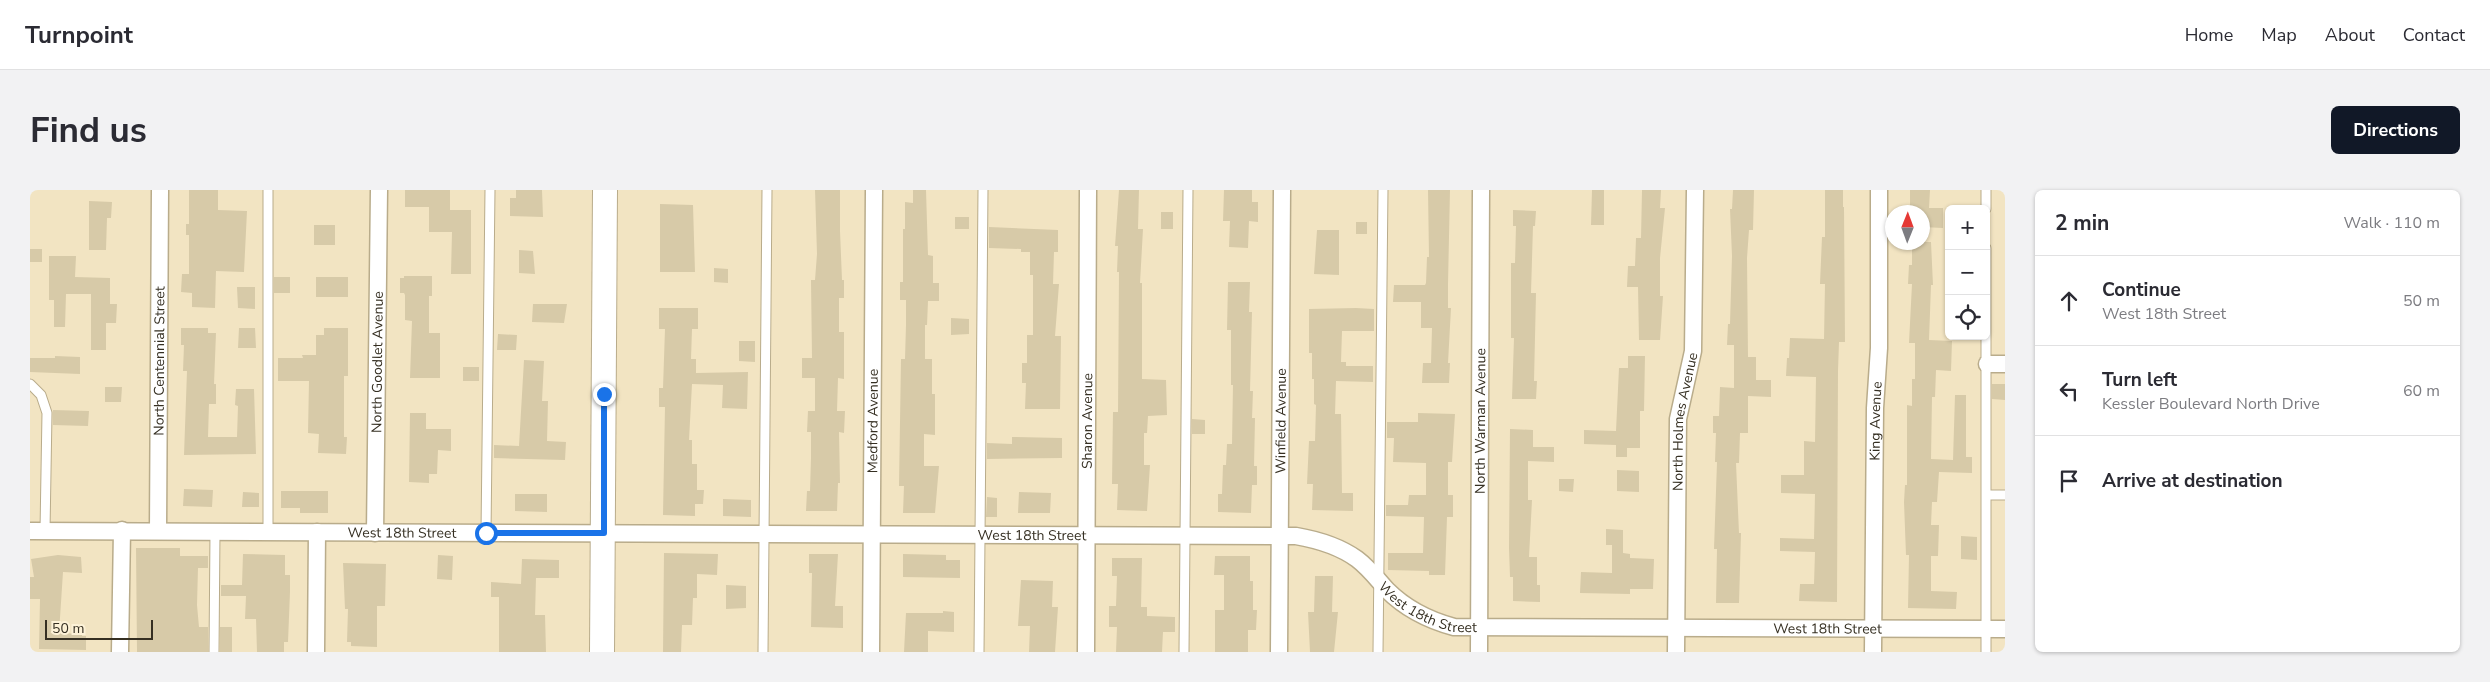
<!DOCTYPE html>
<meta charset="utf-8">
<style>
:root{--surface:#fff;--page:#f2f2f3;--text:#2b2b33;--muted:#7c7c81;--line:#e1e1e2;--accent:#111827}
body{margin:0;font-family:"Nunito Sans",sans-serif;background:var(--page);color:var(--text)}
.controls{position:absolute;right:15px;top:15px;display:grid;overflow:hidden;border-radius:8px;box-shadow:0 1px 4px #0004}
.controls button{width:45px;height:45px;display:grid;place-items:center;padding:0;border:0;border-bottom:1px solid var(--line);background:var(--surface);color:var(--text);font:25px sans-serif}
.compass{position:absolute;left:1855px;top:15px;width:45px;height:45px;border-radius:50%;background:var(--surface);box-shadow:0 1px 4px #0004;rotate:1deg}
.scale{position:absolute;left:15px;bottom:12px;width:108px;box-sizing:border-box;padding-left:5px;border:2px solid #352f22;border-top:0;font-size:14px;line-height:18px;white-space:nowrap;color:#352f22;-webkit-text-stroke:4px #fdf2d7;paint-order:stroke}
.stop{position:absolute;width:15px;height:15px;margin:-11px;border:4px solid #1a73e8;border-radius:50%;background:#fff}
.stop.end{background:#1a73e8;border-color:#fff;box-shadow:0 1px 5px #0008}
.list{margin:0;padding:0;list-style:none}
h2{display:flex;justify-content:space-between;align-items:center;height:65px;margin:0;padding:0 20px;font-size:21px}
h2 small{font-size:16px;font-weight:400;color:var(--muted)}
.list li{display:grid;grid-template-columns:32px 1fr auto;gap:15px;align-items:center;box-sizing:border-box;height:90px;padding:0 20px;border-top:1px solid var(--line)}
.list b{display:block;font-size:19px;white-space:nowrap}
.list p{margin:0;font-size:16px;white-space:nowrap;color:var(--muted)}
.list em{font-size:16px;font-style:normal;color:var(--muted)}
.icon{flex:none;width:28px;height:28px;fill:none;stroke:currentColor;stroke-width:2;stroke-linecap:round;stroke-linejoin:round}
.map{position:relative;flex:none;width:1975px;height:462px;overflow:hidden;border-radius:8px}
header{display:flex;align-items:center;gap:30px;box-sizing:border-box;height:70px;padding:0 25px;background:var(--surface);border-bottom:1px solid var(--line)}
header strong{font-size:24px}
nav{display:flex;gap:28px;margin-inline-start:auto;font-size:18px}
.intro{display:flex;align-items:center;justify-content:space-between;box-sizing:border-box;height:120px;padding:0 30px}
h1{margin:0;font-size:35px}
.button{padding:12px 22px;border-radius:8px;background:var(--accent);color:#fff;font-size:18px;font-weight:700}
main{display:flex;gap:30px;padding:0 30px}
aside{flex:1;background:var(--surface);border-radius:8px;box-shadow:0 1px 4px #0004}
.map>svg:first-child{display:block}
.building{fill:#d7caa8}
.lines{fill:none;stroke-linecap:round;stroke-linejoin:round}
.service-casing{stroke:#b9ac8b;stroke-width:11}
.minor-casing{stroke:#b9ac8b;stroke-width:19}
.secondary-casing{stroke:#b9ac8b;stroke-width:26}
.service{stroke:#fff;stroke-width:9}
.minor{stroke:#fff;stroke-width:16}
.secondary{stroke:#fff;stroke-width:24}
.route{stroke:#1a73e8;stroke-width:6}
.labels{text-anchor:middle;dominant-baseline:central;stroke-width:5;stroke-linejoin:round;paint-order:stroke}
.street-label{font-size:14px;fill:#352f22;stroke:#fdf2d7}
</style>
<header>
<strong>Turnpoint</strong>
<nav><a>Home</a><a>Map</a><a>About</a><a>Contact</a></nav>
</header>
<div class="intro"><h1>Find us</h1><a class="button">Directions</a></div>
<main>
<div class="map">
<svg width="1975" height="462" viewBox="0 0 1975 462">
<rect width="100%" height="100%" fill="#f2e4c2"/>
<!-- building -->
<path class="building" d="M159,0H188V20L217,21L214,82L186,81L185,118L162,117V103L151,102L152,84H159V45H156V34H159Z
M375,0H420V20H441V84H421L422,42H399V17H375Z
M486,0H512L513,27L480,26V8H486Z
M785,0H810V41L812,90H814V108H809V142H814V189L808,188L807,221H815L814,243L809,242L810,293H808L807,321H776L777,301H780L781,268V242H777L778,221H785V188H772V168H782L781,90H785L787,64Z
M883,0H896L898,65L903,66V93H909V111H898L897,135H895V169H902V204H905V245L894,244V276H909L905,323H873L874,296H869L871,169H875L876,135V110H870V92H873V39H875V12L883,13Z
M1089,0H1109L1108,39H1113L1110,93H1112V189L1136,190L1137,225L1118,226L1117,243H1114V275H1120L1117,321L1087,320L1088,294H1082L1083,222H1088L1089,82H1087L1088,56H1085Z
M1194,0H1222V12H1228V32L1219,31L1218,58L1199,57L1200,31H1193Z
M1398,0H1420L1418,94V118H1421L1418,173H1420L1419,193H1392L1393,173H1401L1402,138H1391V112H1363L1364,95H1395L1396,93L1397,67H1399Z
M1562,0H1574V35H1561Z
M1612,0H1631L1630,18H1635L1630,68V106H1633L1630,150H1609L1608,97H1597L1598,76H1605L1606,48H1611Z
M1703,0H1724L1723,40H1719L1717,68L1718,167H1726V190H1741V207L1718,206V243H1710L1709,273H1706L1709,343H1711L1709,413H1686L1687,359H1684L1687,272H1685L1686,243H1683V226H1689L1690,197L1704,198V155H1697L1698,134H1700L1702,66L1700,19H1702Z
M1795,0H1813V17H1814L1815,152H1809L1808,181L1807,412L1769,411L1770,394H1784L1785,362L1750,361V348L1784,349L1785,304L1751,303V285H1774V251L1785,252L1786,187L1756,186L1757,168H1759L1760,148L1794,149L1795,94H1790L1792,47H1795Z
M1880,0H1900L1899,18H1913V38L1892,37V22H1880Z
M59,11L82,12L81,28H77L76,60H59Z
M630,14L663,15L665,82H630Z
M1483,20L1506,21L1505,36H1503L1501,103H1506L1504,191H1507L1506,209H1482L1484,148H1481V73H1485L1486,36H1483Z
M1131,22H1143V39H1131Z
M925,27H939V39H925Z
M1326,32H1337V44H1326Z
M284,35H305V55H284Z
M959,37L1028,40V62H1024L1023,94H1029L1025,146H1031L1030,219H995L996,193H992V173H997V145H1003V85H1000V62H991V59L959,58Z
M1287,40H1309V85L1284,84Z
M1882,52H1901L1903,95H1901L1899,150L1922,151L1921,181L1906,180L1905,207H1902L1901,269L1923,270L1925,205H1936V267H1942V283L1909,282L1907,312H1902L1901,335H1909L1908,366H1901V401L1927,402L1926,419L1878,418L1879,365H1876L1874,312L1875,295H1877V215L1882,216V189H1885V153H1879L1882,94H1878L1879,75H1882Z
M0,59H12V72H0Z
M489,60L503,61L505,84L489,83Z
M19,66H46L45,87L80,88V114H87L86,133H76V160H61V104H36L35,137H24V110H19Z
M684,78L698,79V93L684,92Z
M374,86H402V106H399V143H410V188H380L382,131L375,130V105L374,103H370V88H374Z
M244,87H260V103H244Z
M286,87H318V107H286Z
M1198,92H1220L1219,122H1222L1220,201H1223L1222,228H1225L1224,276H1227V295H1222L1221,323L1188,322V304H1192L1193,275H1196L1197,254H1202L1203,195H1201V140H1197Z
M207,97H225V119L208,118Z
M503,114H537L534,133L502,132Z
M629,118H668V139H662L661,169H666V183L718,182L717,219L692,218L693,195L662,194L659,250H662V274H667V300H674L673,314H665V326L633,325L635,217H629V198H633L635,139H629Z
M1326,118L1344,119V141H1312L1311,172H1316V176H1343V192L1306,191L1305,224H1311L1312,303H1323V321L1282,320L1283,294H1277L1279,251H1285L1286,215L1284,214V189H1282V163H1279V119Z
M921,128L939,129V144L921,145Z
M151,138H178V143H186L184,194H186V214H179L178,247H207L208,216L205,215L206,199H224L226,264L154,265L157,181H153L154,155H151Z
M209,138H225L226,158H208Z
M294,138H318V186H314V247H317L316,264L288,263L289,244L278,243L279,191H248V168H273L272,165H286V145H294Z
M468,144L487,145L486,160H467Z
M709,151H725V172L709,171Z
M25,166L50,167V184L0,182V168H25Z
M1598,166H1615L1614,221H1610V258H1597V267H1586V255L1554,254V240L1586,241L1589,178H1598Z
M494,170L514,171L512,211H518L517,251L536,252L535,270L464,268V255L489,256Z
M433,177H449V191H433Z
M1962,194H1975V210L1962,209Z
M75,197H92L91,212H75Z
M23,220L59,221L58,236L23,235Z
M380,223H396V239H421V261L408,260L407,284H399V293L379,292Z
M1388,223L1425,224L1422,272H1418V305H1423V327H1417L1415,385H1399V381L1358,380V363H1393L1394,327L1356,326V315H1378L1379,305H1396V273L1363,272L1364,248H1357V232H1388Z
M1162,229L1175,230V244H1162Z
M1480,239L1503,240V257H1524V272L1498,271V310H1502L1499,367H1507V395H1510V412L1483,411V387H1480L1479,358Z
M982,247L1032,248V268L957,269V253L982,254Z
M1587,280L1609,281V302L1587,301Z
M1529,289H1544L1543,302L1529,301Z
M154,299L183,300L182,317L153,316Z
M251,301H298V323H270V318H251Z
M213,302L229,303V317H212Z
M989,302L1021,303L1020,323H988Z
M485,304H517V322L485,321Z
M957,307L967,308V327H956Z
M693,309L721,310V327L693,326Z
M1576,339L1593,340V363L1600,364V368L1624,369L1623,399H1600V404L1550,403L1551,382L1582,383V355H1576Z
M1931,346L1947,347V370L1931,369Z
M106,358H150V366H178V378H168L167,415L169,437H178V462H107Z
M634,363L688,364L687,385L667,384V408H663L662,435H652L651,462H633Z
M213,364L255,365V385H260V402L258,452H254V462H227L226,429H215L216,406H191V395H212Z
M779,364H808L805,416H813V438L781,437L782,383H779Z
M873,364L916,365V370H930V388L873,387Z
M28,365L51,367L52,383L33,382L29,443L52,444V446H56V460L9,459L10,409H0V387H4L1,369Z
M408,365L423,366L422,390L407,389Z
M1185,366H1220V391H1223V420H1227L1226,440H1218V462H1185V420H1194V385H1184Z
M1082,368H1112L1111,417H1117V426L1145,427V442H1133L1132,462H1086L1087,437H1079V416H1086L1087,386H1082Z
M492,369L529,370V388H506L505,425H515L516,462H469V407H461V392L491,394Z
M313,373L356,374L355,416H347V457L321,456V452H317L318,419H315Z
M1285,386H1303L1302,422H1308L1304,462H1280L1278,422H1284Z
M991,390L1023,391L1022,417H1028L1025,462H999L1000,436H988Z
M696,395L716,396V418L696,419Z
M913,421L924,422V442L898,441V462H874L876,423H913Z
M190,437H202V462H190Z"/>
<g class="lines">
<defs>
<path id="service" d="M1956,0V19
M0,194L11,205L17,223L15,341
M1957,305H1975
M238,342V0
M456,343L460,0
M184,462L185,342
M733,462L737,0
M949,462L953,0
M1154,462L1158,0
M1348,462L1353,0
M1956,462V58"/>
<g id="minor">
<path d="M1957,174H1975"/>
<path id="s1" d="M0,341L1266,346C1289,350 1309,356 1327,369C1339,378 1347,389 1357,400C1376,419 1398,430 1424,437L1975,439"/>
<path id="s2" d="M128,341L130,0"/>
<path id="s3" d="M345,343L349,0"/>
<path d="M90,462L92,340"/>
<path d="M286,462L287,342"/>
<path id="s4" d="M841,462L844,0"/>
<path id="s5" d="M1056,462L1058,0"/>
<path id="s6" d="M1249,462L1252,0"/>
<path id="s7" d="M1449,462L1451,0"/>
<path id="s8" d="M1646,462L1648,229L1663,161L1665,0"/>
<path id="s9" d="M1843,462L1845,218L1849,158V0"/>
</g>
<path id="secondary" d="M572,462L575,0"/>
</defs>
<!-- service casing -->
<use href="#service" class="service-casing"/>
<!-- minor casing -->
<use href="#minor" class="minor-casing"/>
<!-- secondary casing -->
<use href="#secondary" class="secondary-casing"/>
<!-- service -->
<use href="#service" class="service"/>
<!-- minor -->
<use href="#minor" class="minor"/>
<!-- secondary -->
<use href="#secondary" class="secondary"/>
</g>
<g class="lines">
<!-- route -->
<path class="route" d="M456,343H574V204"/>
</g>
<g class="labels">
<!-- street labels -->
<g class="street-label">
<text stroke="none"><textPath href="#s2" startOffset="170">North Centennial Street</textPath></text>
<text stroke="none"><textPath href="#s3" startOffset="171">North Goodlet Avenue</textPath></text>
<text stroke="none"><textPath href="#s4" startOffset="231">Medford Avenue</textPath></text>
<text stroke="none"><textPath href="#s5" startOffset="231">Sharon Avenue</textPath></text>
<text stroke="none"><textPath href="#s6" startOffset="231">Winfield Avenue</textPath></text>
<text stroke="none"><textPath href="#s7" startOffset="231">North Warman Avenue</textPath></text>
<text stroke="none"><textPath href="#s8" startOffset="231">North Holmes Avenue</textPath></text>
<text stroke="none"><textPath href="#s9" startOffset="231">King Avenue</textPath></text>
<text stroke="none"><textPath href="#s1" startOffset="372">West 18th Street</textPath></text>
<text stroke="none"><textPath href="#s1" startOffset="1002">West 18th Street</textPath></text>
<text stroke="none"><textPath href="#s1" startOffset="1421">West 18th Street</textPath></text>
<text stroke="none"><textPath href="#s1" startOffset="1826">West 18th Street</textPath></text>
</g>
</g>
</svg>
<div class="controls">
<button>+</button>
<button>−</button>
<button><svg class="icon" aria-label="locate" viewBox="0 0 24 24"><circle cx="12" cy="12" r="6"/><path d="M12 2v4M12 18v4M2 12h4M18 12h4"/></svg></button>
</div>
<svg class="compass" viewBox="-18 -18 36 36"><path d="M0-13l5 13h-10z" fill="#e53935"/><path d="M0 13l5-13h-10z" fill="#7c7c81"/></svg>
<div class="scale">50 m</div>
<div class="stop" style="left:456px;top:343px"></div>
<div class="stop end" style="left:574px;top:204px"></div>
</div>
<aside>
<h2>2 min<small>Walk · 110 m</small></h2>
<ul class="list">
<li><svg class="icon" aria-label="ahead" viewBox="0 0 24 24"><path d="M12 20V5M6 11l6-6 6 6"/></svg><div><b>Continue</b><p>West 18th Street</p></div><em>50 m</em></li>
<li><svg class="icon" aria-label="left" viewBox="0 0 24 24"><path d="M17 20v-9H6M10 6l-5 5 5 5"/></svg><div><b>Turn left</b><p>Kessler Boulevard North Drive</p></div><em>60 m</em></li>
<li><svg class="icon" aria-label="arrive" viewBox="0 0 24 24"><path d="M6 21V4h12l-3 4 3 4H6"/></svg><div><b>Arrive at destination</b></div></li>
</ul>
</aside>
</main>
